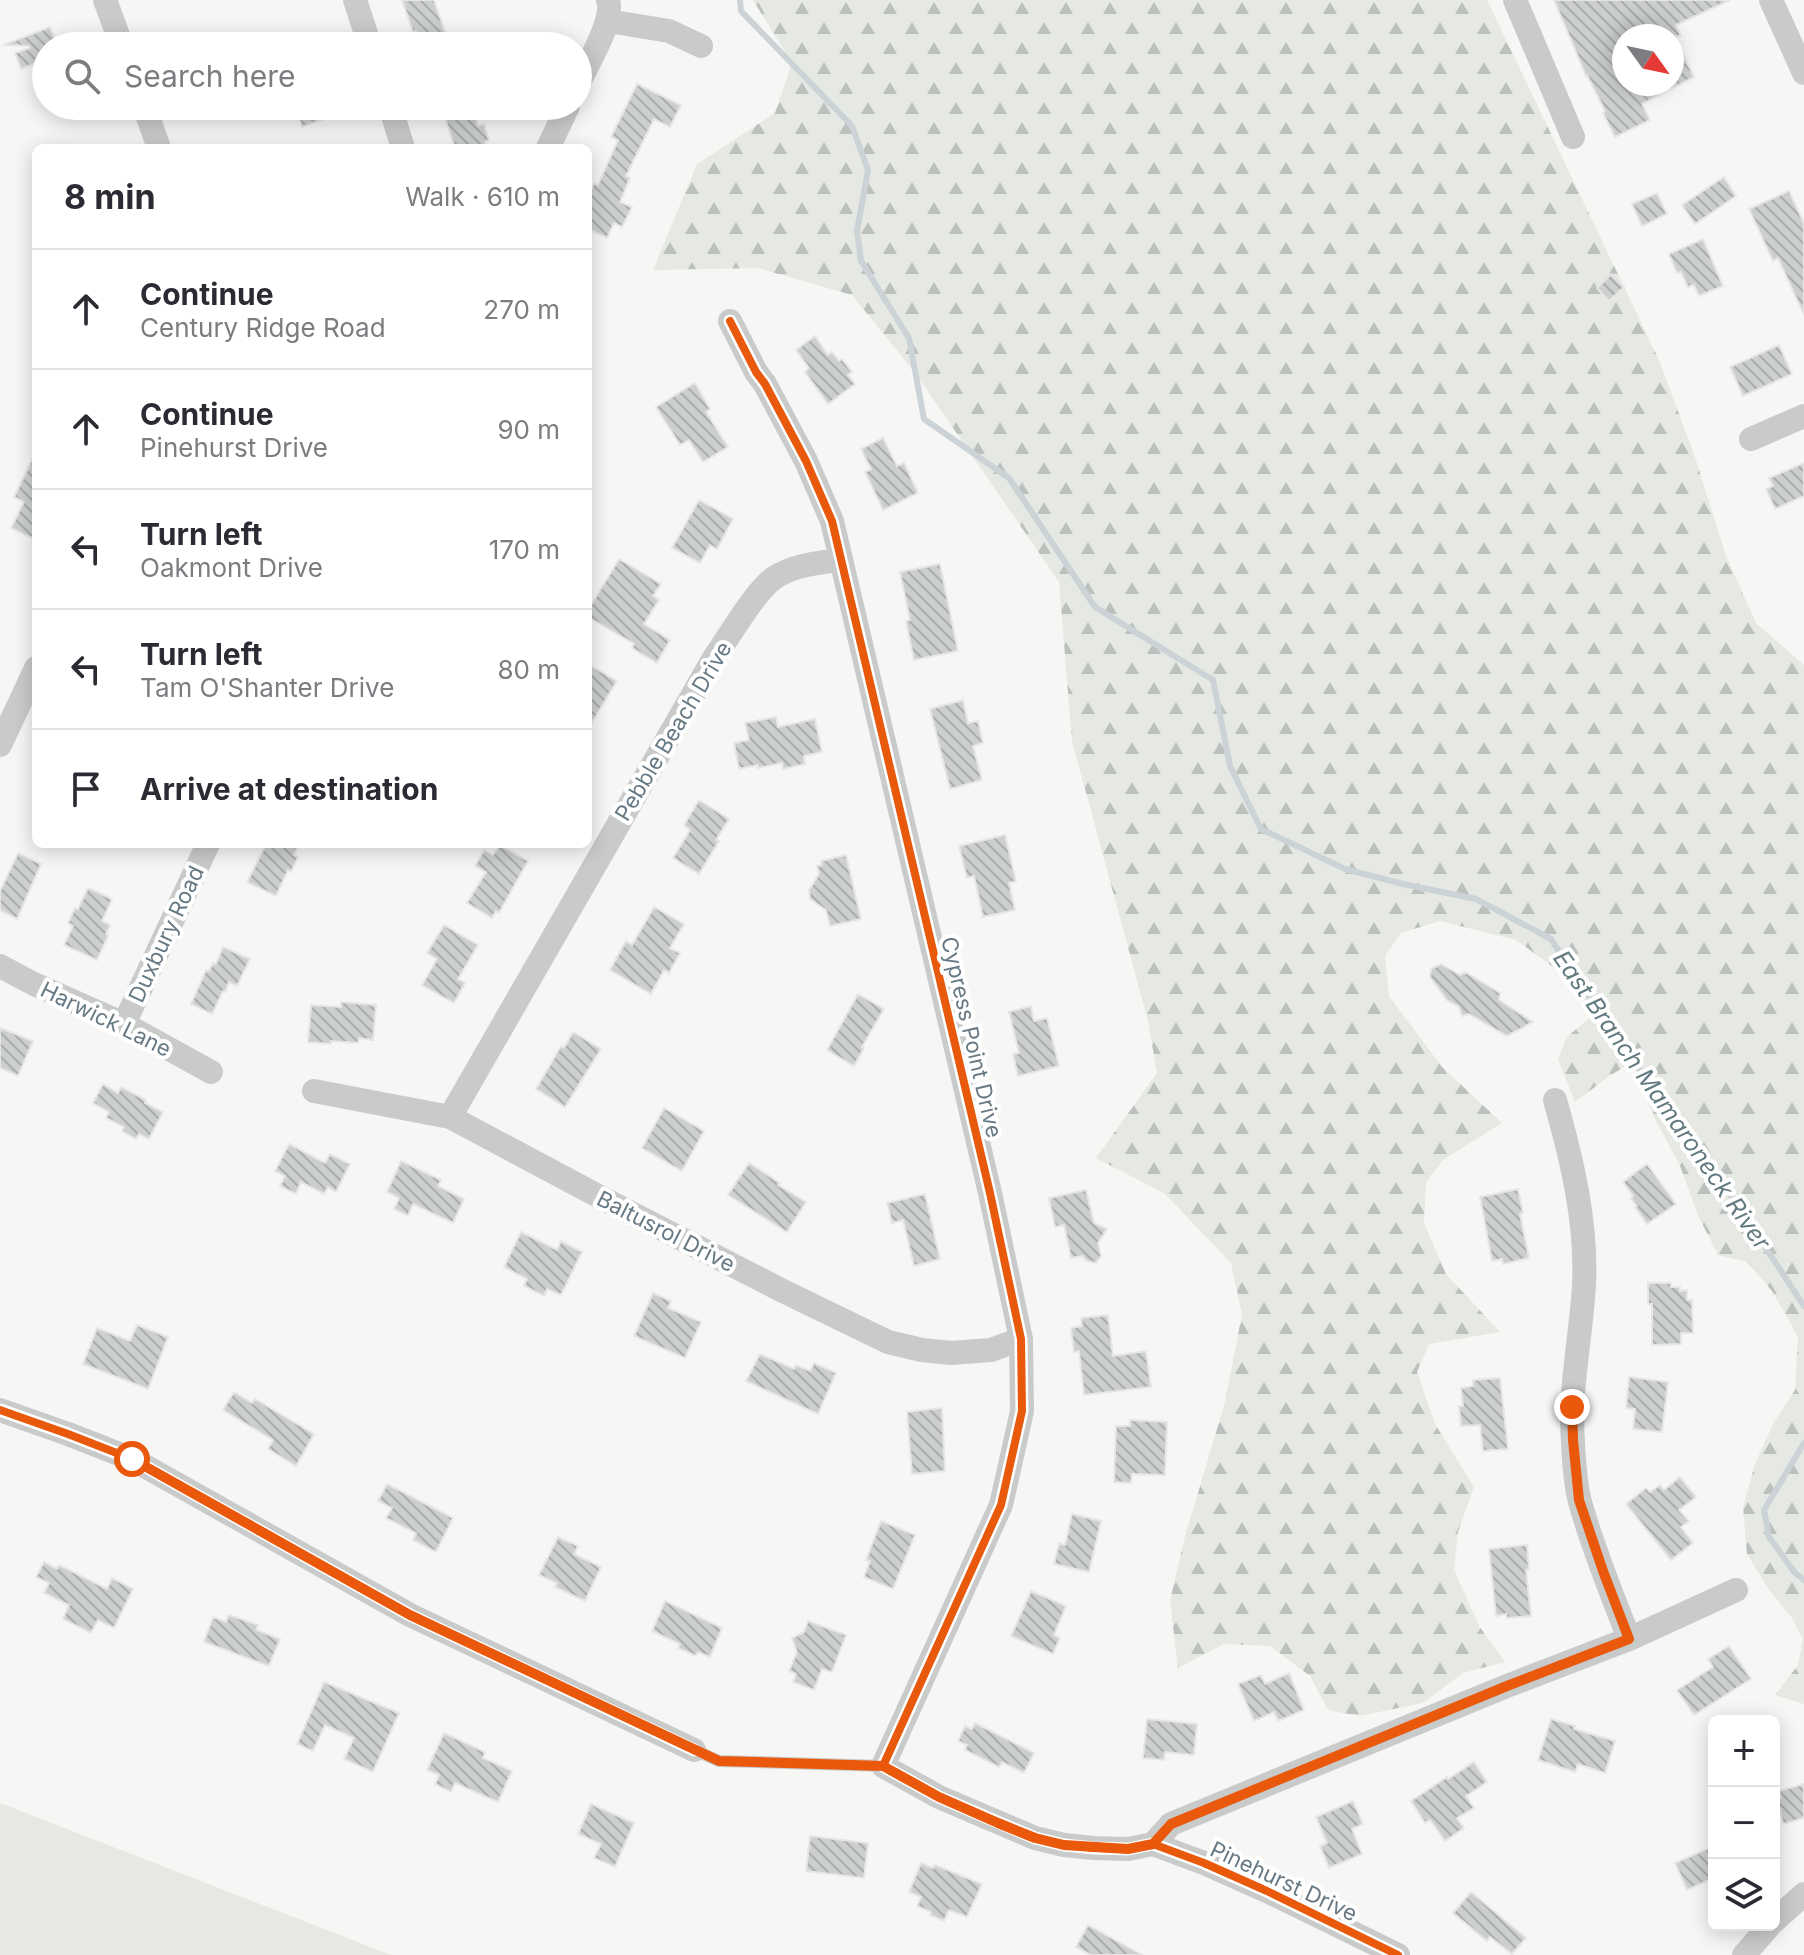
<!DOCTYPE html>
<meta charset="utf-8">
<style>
:root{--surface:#fff;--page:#f7f7f7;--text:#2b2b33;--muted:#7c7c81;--line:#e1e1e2}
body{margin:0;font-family:Inter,sans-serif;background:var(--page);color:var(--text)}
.controls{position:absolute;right:24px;bottom:24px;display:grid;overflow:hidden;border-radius:12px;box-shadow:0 4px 20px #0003}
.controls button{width:72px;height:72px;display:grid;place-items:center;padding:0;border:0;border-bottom:2px solid var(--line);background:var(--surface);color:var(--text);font:40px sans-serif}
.compass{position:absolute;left:1612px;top:24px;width:72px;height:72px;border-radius:50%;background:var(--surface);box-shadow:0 4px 20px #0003;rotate:123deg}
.stop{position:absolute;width:24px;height:24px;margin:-18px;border:6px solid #ea580c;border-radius:50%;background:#fff}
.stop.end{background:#ea580c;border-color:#fff;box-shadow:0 2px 8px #0008}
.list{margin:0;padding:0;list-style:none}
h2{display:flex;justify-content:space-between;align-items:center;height:104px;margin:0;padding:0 32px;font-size:34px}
h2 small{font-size:26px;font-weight:400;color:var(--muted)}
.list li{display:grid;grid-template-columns:52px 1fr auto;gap:24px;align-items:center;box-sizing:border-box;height:120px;padding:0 32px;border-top:2px solid var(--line)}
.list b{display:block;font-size:30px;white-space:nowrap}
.list p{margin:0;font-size:26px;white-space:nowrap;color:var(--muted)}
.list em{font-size:26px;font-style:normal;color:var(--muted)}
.icon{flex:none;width:44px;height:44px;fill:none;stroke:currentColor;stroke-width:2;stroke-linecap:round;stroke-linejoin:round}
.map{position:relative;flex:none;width:1804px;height:1955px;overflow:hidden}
.search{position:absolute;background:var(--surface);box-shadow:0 4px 20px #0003;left:32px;top:32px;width:560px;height:88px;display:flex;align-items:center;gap:20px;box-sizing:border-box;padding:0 28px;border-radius:44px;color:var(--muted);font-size:30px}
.panel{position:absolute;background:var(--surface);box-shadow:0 4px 20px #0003;left:32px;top:144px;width:560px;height:704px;border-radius:12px}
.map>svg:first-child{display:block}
.grass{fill:#e5e8e3}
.forest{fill:url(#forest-firs)}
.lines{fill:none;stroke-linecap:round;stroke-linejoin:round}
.stream{stroke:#cbd3d6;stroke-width:6}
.building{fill:url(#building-back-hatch);stroke:#e6e6e5;stroke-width:2;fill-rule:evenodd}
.service{stroke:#c9caca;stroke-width:12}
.minor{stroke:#c9caca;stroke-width:24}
.cycleway-casing{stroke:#fff;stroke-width:13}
.cycleway{stroke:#e8590c;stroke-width:8}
.route{stroke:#ea580c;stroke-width:10}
.labels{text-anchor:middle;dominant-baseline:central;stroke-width:8;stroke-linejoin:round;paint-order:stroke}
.street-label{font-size:22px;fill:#677984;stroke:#fff}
.water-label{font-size:24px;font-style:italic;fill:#637a80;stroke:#fff}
</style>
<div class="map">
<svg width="1804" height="1955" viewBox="0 0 1804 1955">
<defs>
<pattern id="forest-firs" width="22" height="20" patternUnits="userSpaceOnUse" patternTransform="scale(2)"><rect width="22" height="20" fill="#e5e8e3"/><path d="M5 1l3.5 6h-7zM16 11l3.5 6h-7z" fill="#bdc1be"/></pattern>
<pattern id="building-back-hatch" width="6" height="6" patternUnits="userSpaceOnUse" patternTransform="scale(2)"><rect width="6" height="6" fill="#cdcfcf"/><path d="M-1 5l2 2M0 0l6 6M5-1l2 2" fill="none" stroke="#aaadae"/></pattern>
</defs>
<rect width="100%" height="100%" fill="#f6f6f5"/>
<!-- grass -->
<path class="grass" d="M0,1803L391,1955H0Z"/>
<!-- forest -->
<path class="forest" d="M753,0H1487L1659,360L1695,457L1726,556L1756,623L1804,665V1704L1775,1695L1798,1665L1803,1639L1792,1618L1770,1591L1747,1554L1743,1507L1755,1464L1774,1422L1795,1390L1798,1337L1772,1291L1747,1262L1718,1255L1698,1215L1680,1166L1653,1115L1633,1061L1608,1077L1575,1102L1558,1059L1567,1037L1594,1014L1571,980L1516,940L1440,921L1401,933L1385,956L1389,996L1442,1067L1502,1123L1443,1160L1426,1182L1424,1223L1446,1274L1500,1332L1429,1344L1417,1372L1435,1424L1474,1487L1458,1532L1454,1570L1479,1626L1505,1662L1463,1673L1423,1703L1359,1716L1328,1710L1310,1676L1270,1646L1224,1644L1178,1668L1170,1601L1184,1540L1225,1402L1242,1314L1231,1263L1164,1193L1096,1158L1157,1073L1148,1021L1072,741L1059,582L916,374L852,295L758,268L653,270L697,164L775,113L792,63Z"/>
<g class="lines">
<!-- stream -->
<path class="stream" d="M740,0L741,11L852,126L868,170L857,231L861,261L909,338L924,419L1009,478L1095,607L1213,680L1230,766L1261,829L1345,869L1403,884L1476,899L1551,939L1620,1044L1704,1154L1804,1306
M1804,1443L1764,1510L1769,1537L1795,1573L1804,1580"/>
</g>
<!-- building -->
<path class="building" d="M402,0H434L450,46H421L416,31L413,32Z
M1554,0H1730L1676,25L1681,36H1675L1694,77L1642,104L1650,120L1615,137L1603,113L1605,111L1587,75L1586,76ZM1624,36H1672V84H1624Z
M50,27L58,46H46L45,86L36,63L21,69L15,53L30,48L29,46L3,45Z
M637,84L681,105L670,127L654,119L626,176L630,178L620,202L632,207L622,227L614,223L607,238L588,229V197L594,183L598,185L618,140L611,137Z
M295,106H354V108L302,127Z
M460,106H472L478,126L484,124L489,140L485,142L487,148H455L443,112Z
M1724,177L1736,196L1695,224L1682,205Z
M1789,191L1804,223V315L1778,258L1773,261L1749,209Z
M1657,193L1667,214L1642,226L1632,204Z
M1703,239L1723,286L1699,296L1694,285L1688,287L1681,272L1677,273L1669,254Z
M1611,274L1624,287L1609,301L1597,288Z
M815,336L828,355L832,352L839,361L842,359L852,372L848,375L855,384L828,404L805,372L809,368L796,350Z
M1779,345L1792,374L1743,396L1730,367Z
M695,383L710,409L706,412L728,447L703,462L689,440L680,445L656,407Z
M883,438L897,466L904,463L918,493L883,510L865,472L871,469L861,449Z
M36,451V540L11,528L24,502L14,497Z
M1804,463V496L1775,509L1766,489L1773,486L1769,478Z
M699,500L733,519L717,549L710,545L700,563L672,548Z
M619,559L661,584L653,596L659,600L644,624L670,640L657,663L632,648L634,644L588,617V610Z
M940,564L958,651L914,660L906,621L910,620L900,572Z
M588,664L617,681L588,729Z
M963,700L968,723L978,721L983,743L973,746L982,780L950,789L930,709Z
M776,717L778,727L815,719L822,752L804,756L805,764L783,769L782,763L758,768V765L739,769L734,743L749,740L745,723Z
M699,800L729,819L716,840L719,841L699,874L673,858L690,830L684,825Z
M1005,835L1016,881L1009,883L1015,910L983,917L974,876L967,878L959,846Z
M266,844H299L294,855L298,857L291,872L288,870L276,896L247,882Z
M500,845L528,861L499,913L496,911L492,918L467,903L486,872L475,866L484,850L493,855Z
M18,853L41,864L17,919L0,910V891Z
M846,855L861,919L830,926L826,910L810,899L809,890L819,874L817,866L822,865L821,861Z
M88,888L112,899L102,921L110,925L106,934L108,936L97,960L64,945L73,926L68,923L75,908L78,909Z
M654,907L684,924L670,948L680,953L669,973L664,970L651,994L610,970L626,941L632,945Z
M444,925L478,945L458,979L465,983L454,1003L422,985L437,959L427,953Z
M223,947L250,959L237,986L229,982L225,992L223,991L212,1014L191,1004L206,970L209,971L213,963L216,964Z
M1441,964L1460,975L1465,972L1500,993L1499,1000L1533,1022L1507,1036L1469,1014L1462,1016L1459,1007L1447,1000L1430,977L1431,969Z
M858,994L884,1009L862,1047L864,1048L854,1066L827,1050Z
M341,1002L376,1005L373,1040L359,1038L358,1043L331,1041V1044L308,1042L311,1005L341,1007Z
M1031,1006L1034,1021L1047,1018L1059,1066L1018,1076L1013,1054L1019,1053L1009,1012Z
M0,1028L33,1041L18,1076L0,1068Z
M573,1032L601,1049L565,1107L536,1089L561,1046L564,1048Z
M103,1084L118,1093L121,1087L146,1100L145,1103L163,1112L149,1139L139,1134L136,1139L122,1131L124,1127L106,1118L109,1112L93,1103Z
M664,1108L704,1131L682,1171L642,1148Z
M289,1144L325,1163L330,1154L350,1164L336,1192L328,1187L324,1194L301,1182L296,1194L280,1186L285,1176L275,1171Z
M401,1161L441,1180L438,1186L464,1199L453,1223L413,1204L408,1216L394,1209L399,1198L387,1192Z
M749,1163L780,1183L778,1185L806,1202L787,1232L728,1195Z
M1647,1164L1676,1204L1647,1224L1635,1207L1637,1206L1631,1198L1633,1196L1623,1182Z
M1518,1189L1523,1213L1520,1214L1529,1258L1503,1264L1502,1259L1492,1261L1480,1197Z
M1086,1190L1094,1223L1107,1229L1098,1243L1101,1256L1096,1263L1087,1261L1082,1256L1071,1258L1064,1225L1055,1227L1049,1198Z
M925,1194L940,1259L914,1266L903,1220L892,1223L887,1203Z
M521,1232L557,1250L561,1241L582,1252L561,1295L547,1289L544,1296L524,1286L527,1279L504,1267Z
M1648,1283H1671V1287H1680V1291L1687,1290V1300H1692L1693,1333H1681V1344L1652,1345V1304H1648Z
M653,1293L671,1301L668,1308L701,1322L685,1358L634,1336Z
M1108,1315L1113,1356L1146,1351L1151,1387L1084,1395L1079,1351L1074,1352L1071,1328L1082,1326L1081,1318Z
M137,1325L168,1337L148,1389L83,1364L97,1328L130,1341Z
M760,1354L794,1369L796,1365L810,1371L814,1363L836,1373L818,1414L746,1381Z
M1629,1377L1668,1382L1662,1432L1633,1429L1635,1409L1626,1408Z
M1500,1378L1508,1449L1483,1451L1480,1425L1461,1426L1459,1406H1463L1461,1388L1473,1386V1380Z
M234,1392L252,1403L255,1399L314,1434L296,1466L268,1449L273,1440L223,1410Z
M942,1408L945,1471L912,1474L907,1412Z
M1130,1420L1167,1422L1165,1475L1132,1474L1131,1483L1114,1482L1116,1426H1130Z
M1680,1477L1696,1497L1679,1510L1689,1521L1681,1527L1693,1543L1671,1560L1626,1504L1646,1488L1650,1492L1660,1485L1664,1490Z
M387,1484L453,1518L436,1552L413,1540L416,1533L386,1518L392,1508L378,1501Z
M1072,1514L1101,1521L1089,1572L1054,1564L1059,1543L1065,1545Z
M881,1521L915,1535L893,1589L864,1577L870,1561L866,1560Z
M558,1537L578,1546L574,1554L601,1567L585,1601L555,1587L557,1583L539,1575Z
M1527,1545L1529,1569L1526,1570L1531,1616L1507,1618L1506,1614L1496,1616L1489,1549Z
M44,1562L57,1569L59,1565L107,1589L112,1578L133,1589L114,1628L98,1620L91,1633L63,1619L69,1605L44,1593L49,1583L36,1577Z
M1031,1591L1066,1606L1054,1635L1060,1638L1053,1654L1011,1636Z
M665,1601L722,1628L710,1657L698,1652L696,1656L678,1648L680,1644L652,1631Z
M229,1615L258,1625L256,1630L280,1639L269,1666L204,1642L213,1617L226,1622Z
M808,1621L846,1635L832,1672L822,1669L814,1690L793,1682L796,1674L789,1671L797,1652L792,1638L804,1632Z
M1729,1646L1751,1679L1694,1715L1677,1690L1713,1667L1708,1659Z
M1289,1673L1304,1710L1278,1721L1274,1712L1254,1721L1238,1684L1261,1675L1265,1684Z
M324,1682L399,1713L373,1772L344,1759L354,1738L325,1725L313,1751L297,1744Z
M1147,1719L1197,1724L1194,1755L1165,1752L1164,1760L1143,1758Z
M1551,1719L1575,1726L1574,1729L1615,1741L1605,1773L1578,1764L1575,1772L1538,1760Z
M975,1723L1034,1753L1024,1773L1002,1762L999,1767L965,1750L967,1745L958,1741L965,1726L972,1729Z
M444,1733L485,1752L483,1758L512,1771L498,1802L455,1783L451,1792L435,1784L439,1775L427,1770Z
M1474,1762L1487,1782L1466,1796L1474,1808L1457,1818L1464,1828L1445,1841L1430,1820L1425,1823L1411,1801L1447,1777L1448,1779Z
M1804,1784V1818L1783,1824L1777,1799L1781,1797L1779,1791Z
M1353,1801L1363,1824L1352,1829L1362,1854L1329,1868L1320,1846L1327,1843L1316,1817Z
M591,1804L634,1823L615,1867L594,1858L601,1844L578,1834Z
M810,1836L868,1843L864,1878L806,1871Z
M1714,1846V1878L1687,1890L1675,1863Z
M921,1863L933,1868L935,1865L982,1884L967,1917L949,1910L944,1921L930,1915L931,1912L917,1906L921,1897L909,1892Z
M1471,1892L1526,1938L1512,1954L1490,1937L1487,1941L1453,1913Z
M1088,1925L1142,1955H1091L1076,1947Z"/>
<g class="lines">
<!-- service -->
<path class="service" d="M694,1750L719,1761L883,1766"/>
<!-- minor -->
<path class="minor" d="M105,0L122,46
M355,0L370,46
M1515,0L1573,137
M1771,0L1804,73
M608,21L669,31L701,46
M578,84C587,65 615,20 608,0
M144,106L159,148
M390,106L403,148
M548,148L568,106
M730,321L756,372L765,384L806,461L832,521L990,1193L1021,1339L1022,1411L1001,1505L883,1766L939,1797L1035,1838L1064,1845L1094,1848L1128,1849L1153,1844L1204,1863L1267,1891L1398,1955
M1751,439L1804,416
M0,745L36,668
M0,966L34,984L124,1024L211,1072
M124,1024L208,844
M314,1091L450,1117L600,1197L783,1291L888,1342L922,1350L951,1353L991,1350L1021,1339
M1555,1100C1572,1160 1587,1222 1584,1285C1581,1337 1569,1390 1573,1442C1574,1462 1575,1484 1580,1502C1593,1549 1612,1594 1629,1639
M450,1117L714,658C729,637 755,591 774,578C793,565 818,563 840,560
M0,1410L68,1434L132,1459L410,1615L694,1750
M1153,1844L1171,1824L1507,1686L1629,1639L1736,1590
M1774,1921L1804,1894
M1744,1955L1770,1925"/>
<defs>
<path id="cycleway" d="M730,321L756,372L765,384L806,461L832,521L990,1193L1021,1339L1022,1411L1001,1505L883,1766L939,1797L1035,1838L1064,1845L1094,1848L1128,1849L1153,1844L1204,1863L1267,1891L1398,1955
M0,1410L68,1434L132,1459L410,1615L694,1750"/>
</defs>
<!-- cycleway casing -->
<use href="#cycleway" class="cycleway-casing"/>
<!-- cycleway -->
<use href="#cycleway" class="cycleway"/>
</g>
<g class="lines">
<!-- route -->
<path class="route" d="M132,1459L410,1615L719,1761L883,1766L939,1797L998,1823L1035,1838L1064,1845L1128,1849L1153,1844L1171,1824L1507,1686L1629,1639L1603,1571L1579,1500L1573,1440L1572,1407"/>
</g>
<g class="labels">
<!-- street labels -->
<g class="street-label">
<text transform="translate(673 731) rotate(-59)">Pebble Beach Drive</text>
<text transform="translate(166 934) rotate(-65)">Duxbury Road</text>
<text transform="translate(106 1019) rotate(26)">Harwick Lane</text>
<text transform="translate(972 1037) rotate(77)">Cypress Point Drive</text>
<text transform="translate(666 1231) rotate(27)">Baltusrol Drive</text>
<text transform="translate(1284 1881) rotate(25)">Pinehurst Drive</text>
</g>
<!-- water labels -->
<g class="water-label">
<text transform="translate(1662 1100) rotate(55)">East Branch Mamaroneck River</text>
</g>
</g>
</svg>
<div class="controls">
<button>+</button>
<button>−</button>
<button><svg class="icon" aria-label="layers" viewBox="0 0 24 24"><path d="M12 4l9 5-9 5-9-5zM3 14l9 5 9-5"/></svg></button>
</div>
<svg class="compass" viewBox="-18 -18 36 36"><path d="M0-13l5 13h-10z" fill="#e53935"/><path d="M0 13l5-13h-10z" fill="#7c7c81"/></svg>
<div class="stop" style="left:132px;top:1459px"></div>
<div class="stop end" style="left:1572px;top:1407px"></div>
<div class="search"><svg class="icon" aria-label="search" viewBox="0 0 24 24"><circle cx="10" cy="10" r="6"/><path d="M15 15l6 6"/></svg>Search here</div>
<section class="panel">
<h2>8 min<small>Walk · 610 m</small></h2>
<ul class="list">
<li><svg class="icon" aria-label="ahead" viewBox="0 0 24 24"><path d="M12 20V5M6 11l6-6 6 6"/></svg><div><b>Continue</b><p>Century Ridge Road</p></div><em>270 m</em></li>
<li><svg class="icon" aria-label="ahead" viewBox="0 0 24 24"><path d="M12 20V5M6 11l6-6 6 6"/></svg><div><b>Continue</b><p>Pinehurst Drive</p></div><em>90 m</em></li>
<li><svg class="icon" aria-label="left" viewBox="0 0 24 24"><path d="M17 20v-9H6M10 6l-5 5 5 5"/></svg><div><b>Turn left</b><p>Oakmont Drive</p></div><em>170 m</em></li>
<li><svg class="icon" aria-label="left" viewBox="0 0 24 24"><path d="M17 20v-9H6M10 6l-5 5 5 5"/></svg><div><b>Turn left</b><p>Tam O'Shanter Drive</p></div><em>80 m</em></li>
<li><svg class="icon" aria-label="arrive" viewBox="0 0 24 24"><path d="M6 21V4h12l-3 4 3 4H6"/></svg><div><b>Arrive at destination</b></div></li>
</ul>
</section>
</div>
